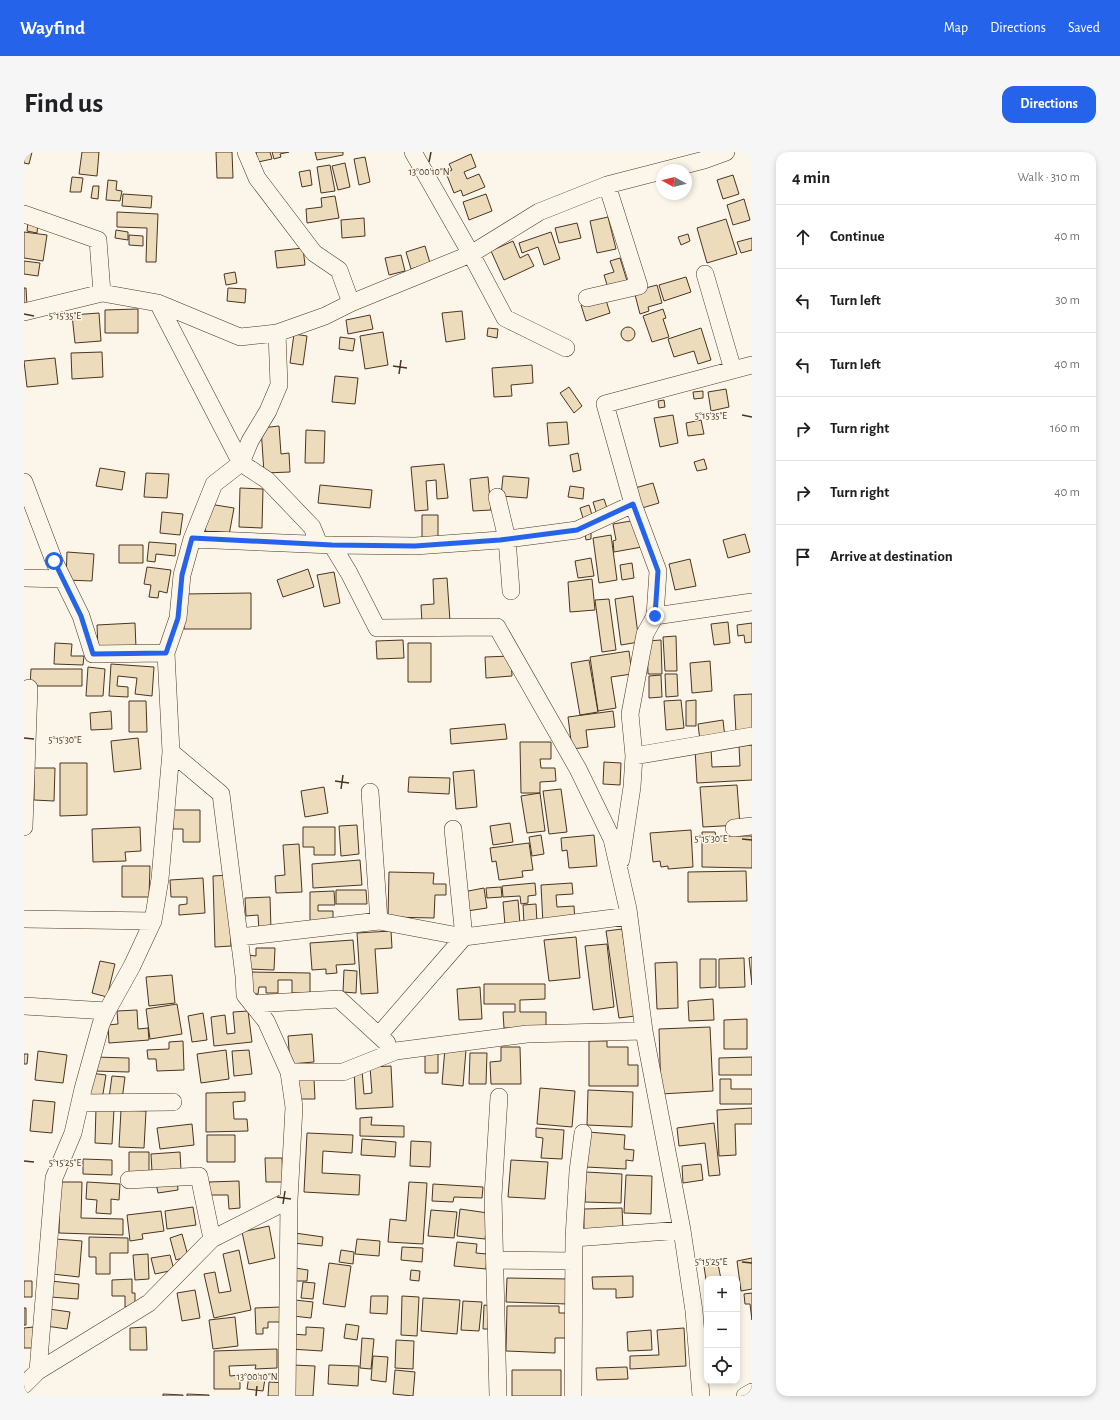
<!DOCTYPE html>
<meta charset="utf-8">
<style>
:root{--surface:#fff;--page:#f6f6f6;--text:#202124;--muted:#757577;--line:#e0e0e0;--accent:#2563eb}
body{margin:0;font-family:"Alegreya Sans",sans-serif;background:var(--page);color:var(--text)}
.controls{position:absolute;right:12px;bottom:12px;display:grid;overflow:hidden;border-radius:8px;box-shadow:0 2px 6px #0003}
.controls button{width:36px;height:36px;display:grid;place-items:center;padding:0;border:0;border-bottom:1px solid var(--line);background:var(--surface);color:var(--text);font:20px sans-serif}
.compass{position:absolute;left:632px;top:12px;width:36px;height:36px;border-radius:50%;background:var(--surface);box-shadow:0 2px 6px #0003;rotate:278deg}
.stop{position:absolute;width:12px;height:12px;margin:-9px;border:3px solid #2563eb;border-radius:50%;background:#fff}
.stop.end{background:#2563eb;border-color:#fff;box-shadow:0 1px 4px #0008}
.list{margin:0;padding:0;list-style:none}
h2{display:flex;justify-content:space-between;align-items:center;height:52px;margin:0;padding:0 16px;font-size:17px}
h2 small{font-size:13px;font-weight:400;color:var(--muted)}
.list li{display:grid;grid-template-columns:26px 1fr auto;gap:12px;align-items:center;box-sizing:border-box;height:64px;padding:0 16px;border-top:1px solid var(--line)}
.list b{display:block;font-size:15px;white-space:nowrap}
.list em{font-size:13px;font-style:normal;color:var(--muted)}
.icon{flex:none;width:22px;height:22px;fill:none;stroke:currentColor;stroke-width:2;stroke-linecap:round;stroke-linejoin:round}
.map{position:relative;flex:none;width:728px;height:1244px;overflow:hidden;border-radius:12px}
header{display:flex;align-items:center;gap:24px;box-sizing:border-box;height:56px;padding:0 20px;background:var(--accent);color:#fff}
header strong{font-size:19px}
nav{display:flex;gap:22px;margin-inline-start:auto;font-size:14px}
.intro{display:flex;align-items:center;justify-content:space-between;box-sizing:border-box;height:96px;padding:0 24px}
h1{margin:0;font-size:28px}
.button{padding:10px 18px;border-radius:12px;background:var(--accent);color:#fff;font-size:14px;font-weight:700}
main{display:flex;gap:24px;padding:0 24px}
aside{flex:1;background:var(--surface);border-radius:12px;box-shadow:0 2px 6px #0003}
.map>svg:first-child{display:block}
.building{fill:#ecdcbc;stroke:#4a3520}
.lines{fill:none;stroke-linecap:round;stroke-linejoin:round}
.minor-casing{stroke:#4a3520;stroke-width:18}
.minor{stroke:#fbf6e9;stroke-width:17}
.route{stroke:#2563eb;stroke-width:5}
.ticks{fill:none;stroke:#4a3520;stroke-width:1.5}
.ticks-label{font-size:10px;text-anchor:middle;fill:#4a3520;stroke:#fbf6e9;stroke-width:3;stroke-linejoin:round;paint-order:stroke}
</style>
<header>
<strong>Wayfind</strong>
<nav><a>Map</a><a>Directions</a><a>Saved</a></nav>
</header>
<div class="intro"><h1>Find us</h1><a class="button">Directions</a></div>
<main>
<div class="map">
<svg width="728" height="1244" viewBox="0 0 728 1244">
<rect width="100%" height="100%" fill="#fbf6e9"/>
<!-- building -->
<path class="building" d="M0,0H8L5,12L0,11Z
M58,0H75L73,24L55,22Z
M192,0H208L209,26H193Z
M232,0H246L248,7L234,10Z
M248,0H265L256,2L257,5L250,7Z
M291,0H319V3L293,8Z
M447,2L452,15L440,20L443,27L455,22L461,35L439,44L437,38L430,41L422,21L428,18L425,12Z
M341,5L346,30L335,33L330,7Z
M321,11L326,35L314,38L308,14Z
M306,13L311,39L297,41L293,15Z
M286,18L288,33L278,35L275,20Z
M709,23L715,42L699,47L693,28Z
M48,25L59,26L57,40H46Z
M84,28L93,29L92,38L98,39L96,49L82,48Z
M69,34H75L74,47L67,46Z
M99,42L128,44L127,56L98,54Z
M462,42L468,59L445,68L439,50Z
M311,44L315,66L283,71L282,57L298,55L297,46Z
M720,47L726,68L709,73L703,53Z
M93,60L134,62L132,110H122L123,76L93,75Z
M584,65L592,97L573,101L566,69Z
M340,66L341,84L318,86L317,68Z
M702,67L713,102L683,111L673,76Z
M4,70L14,71L13,81L3,79Z
M553,71L557,86L535,91L531,76Z
M92,78L104,80V88L91,86Z
M0,80L23,83L19,109L0,106Z
M527,80L536,107L520,113L514,95L498,101L495,91Z
M664,82L666,89L657,93L654,85Z
M105,83L119,84V94L105,93Z
M728,86V98L717,101L713,90Z
M489,89L496,106L504,102L510,114L480,128L467,99Z
M401,94L406,111L387,117L382,100Z
M279,96L281,113L253,116L251,99Z
M377,103L381,119L365,123L361,106Z
M596,106L604,132L585,139L580,123L590,120L586,109Z
M0,109L16,111L14,124L0,122Z
M211,120L213,131L202,133L200,122Z
M662,125L667,140L640,149L635,133Z
M633,133L638,151L624,155L625,159L616,162L610,139Z
M0,136H2L3,154H0Z
M204,136L222,137L221,151L203,149Z
M581,145L586,161L562,169L557,153Z
M114,157V181H81V158Z
M639,157L642,166L639,167L645,185L628,190L619,164Z
M438,159L441,187L422,190L418,161Z
M75,161L77,189L51,191L48,163Z
M346,163L349,177L324,182L322,168Z
M597 182a7 7 0 1 1 14 0a7 7 0 1 1-14 0Z
M464,176L474,177L473,186L463,184Z
M677,176L687,208L674,212L670,199L650,205L644,187Z
M359,180L364,213L341,217L336,184Z
M270,182L283,184L279,213L266,211Z
M316,185L331,187L329,199L315,197Z
M78,200L79,225L48,227L47,201Z
M31,206L34,232L3,235L0,209Z
M508,213L509,231L487,233L488,244L470,245L468,216Z
M311,224L334,226L331,252L308,250Z
M545,235L558,254L550,261L536,241Z
M702,237L705,255L687,259L684,240Z
M679,239V246L670,247L669,240Z
M640,248L641,255L635,256L634,249Z
M649,263L654,291L636,295L630,266Z
M677,268L680,282L664,284L662,271Z
M543,270L545,292L525,294L523,271Z
M255,274L257,302L265,301L266,320L240,321L237,276Z
M282,278L301,279L300,311H281Z
M554,301L557,318L549,320L546,303Z
M680,307L683,317L673,319L670,310Z
M420,312L424,346L413,347L412,328L402,329L404,358L391,359L387,315Z
M76,316L101,320L98,338L72,334Z
M122,321L145,322L143,346L120,345Z
M479,324L505,326L503,346L477,344Z
M464,325L467,358L449,359L446,327Z
M629,331L635,351L618,356L611,336Z
M296,333L348,338L346,356L294,351Z
M546,334L560,336L559,347L544,345Z
M216,336L239,337L238,376L215,375Z
M580,347L584,359L573,363L569,350Z
M185,352L210,356L205,383L181,379Z
M565,353L568,363L559,366L556,356Z
M138,360L159,362L156,383L136,381Z
M398,363H414V390H398Z
M613,368L618,395L590,400L589,389L592,388L589,372Z
M567,381V387L562,388L561,382Z
M721,382L726,400L704,406L699,388Z
M587,383L593,428L575,431L569,386Z
M125,390L152,392L151,404L132,402L131,410L123,409Z
M95,393H119V411H95Z
M43,400L70,402L68,429L42,428Z
M567,406L570,424L554,426L551,409Z
M666,407L672,434L651,438L645,412Z
M608,411L610,426L598,428L596,413Z
M123,415L147,418L143,441L135,439L134,446L125,445L127,433L120,432Z
M284,417L290,435L259,445L253,428Z
M310,420L316,451L300,455L293,423Z
M423,426L426,469L398,471L397,453L410,452L409,427Z
M568,427L571,458L546,460L544,430Z
M227,441V477H160V442Z
M609,444L615,490L597,493L591,447Z
M585,447L592,498L578,500L571,448Z
M704,470L706,491L690,493L687,472Z
M111,471L112,496L74,498L73,473Z
M728,471V490L721,491L720,483L714,484L713,473Z
M652,484L653,519H641L639,485Z
M379,488L380,506L353,507L352,489Z
M637,488L638,522H624L623,489Z
M31,491L48,492L47,504H60L59,513L30,512Z
M384,491H407V530H384Z
M605,499L608,522L587,525L592,556L574,559L566,505Z
M487,504L488,524L462,526L461,505Z
M565,508L574,560L556,563L547,511Z
M686,509L688,539L668,541L666,511Z
M87,512L130,515L128,544L111,542L113,526L94,524L93,534L104,535V545L85,544Z
M64,515L81,517L79,544H62Z
M7,517H58V534H6Z
M641,522H653L654,544L642,545Z
M637,523L638,545L625,546V524Z
M728,542V580L712,581L710,543Z
M657,548L660,576L642,578L640,549Z
M672,548V574H662V549Z
M105,549H122L123,580H105Z
M87,559L88,577L67,578L66,561Z
M589,559L591,575L562,578L564,595L548,597L544,565Z
M699,568L701,586L676,589L674,572Z
M481,572L483,587L427,592L426,577Z
M114,586L117,617L90,620L87,589Z
M496,590H527V607H516L517,616H531L532,629L516,630V641H497Z
M728,593V628L673,631L671,597L687,596L688,615L716,614L715,594Z
M580,610L597,611L596,633L579,632Z
M36,611H63V663L36,664Z
M10,616H31L30,649L10,648Z
M450,618L453,655L432,657L429,620Z
M385,625L426,626L425,642L384,640Z
M713,633L716,673L679,675L676,635Z
M300,635L304,661L281,665L277,639Z
M537,637L543,680L525,682L519,639Z
M516,641L521,679L503,681L497,644Z
M148,658H176V690H159V677H149Z
M486,671L489,690L469,693L466,674Z
M333,673L335,702L317,704L315,674Z
M116,675L117,699L101,700L102,709L69,710L68,677Z
M279,675H311V703H290V695H279Z
M667,678L669,715L644,717V714L637,715L636,709L629,710L626,681Z
M678,680H691L692,684H728V716L678,715Z
M517,683L520,702L508,704L505,685Z
M570,683L573,714L545,716L543,698L538,699L537,686Z
M505,691L509,718L498,719L499,725L475,728L472,709L468,710L466,696Z
M275,692L278,740L252,741L251,724L261,723L259,693Z
M336,708L338,733L289,736L288,712Z
M98,714H126L125,745H98Z
M722,719L723,749L664,750V720Z
M365,720L410,721L409,732H422V743H411L410,766L364,765Z
M205,723L207,794L191,795L189,724Z
M179,726L181,761L155,763V753L163,752V745H147L146,728Z
M511,731L512,743L504,744V751L497,752L496,744L479,745L478,734Z
M548,731L549,742L532,743L533,755L550,754L551,770L519,772L517,733Z
M477,735L478,745L463,746L462,736Z
M460,736L463,756L443,759L439,740Z
M312,738H342L343,752H312Z
M310,739L311,753H294V759H309V772L286,773V740Z
M246,745L247,778L235,779L234,763L222,764L221,746Z
M494,748L496,772L481,773L479,750Z
M512,752L513,770L500,771L499,753Z
M598,777L611,864L595,866L582,779Z
M367,779L368,796L351,797L354,841L337,842L333,781Z
M552,785L556,826L525,829L520,788Z
M329,788L331,812L312,813L313,821L302,822V817L288,818L286,791Z
M583,792L590,855L569,858L561,794Z
M232,796H251L250,818L224,817V803L232,804Z
M728,805V833L725,806Z
M720,806L721,835L695,836V807Z
M676,807H692V835L676,836Z
M76,809L91,812L83,845L68,841Z
M653,810L654,856L633,857L631,811Z
M320,818L333,819L332,841L319,840Z
M226,820L286,821V841H268V828H254V841H242V835H235L234,842H226Z
M148,823L151,851L125,854L122,825Z
M460,832H521V847L496,848V860H522V876H480L479,860H491V852H460Z
M456,835L458,867L435,868L433,837Z
M689,847L690,868L665,869L664,849Z
M153,852L158,882L126,887L122,857Z
M113,858L114,877L124,876L125,888L85,891L84,873L94,872L93,859Z
M224,859L228,890L190,894L187,865L201,863L203,882L211,881L209,860Z
M179,861L183,888L168,890L164,864Z
M723,867V897H700V868Z
M686,875L689,939L637,942L635,877Z
M288,882L290,910L266,912L264,884Z
M159,889L160,918L133,919L132,907H124L123,898L145,897V890Z
M565,889H583V895H604V913H614V934H565Z
M477,895H496L497,932H467L466,910L477,909Z
M421,896L442,898L439,934L418,932Z
M202,898L205,927L177,931L173,902Z
M225,898L228,922L210,924L208,899Z
M401,898H414V921H401Z
M14,899L43,903L39,931L11,928Z
M446,901H463L462,932H445Z
M0,902H4L3,912H0Z
M70,905L105,906V920L70,919Z
M728,905V923H695V906Z
M367,914L369,955L332,957L330,918H338L340,942L348,941L346,915Z
M66,921L82,923L78,948L63,946Z
M88,924L101,925L98,948L85,946Z
M290,927L291,947H272L271,928Z
M696,927H707V937H728V952H696Z
M516,936L551,939L548,975L513,972Z
M564,938L609,940L608,975L563,973Z
M221,940V949L209,950L210,967H223L224,979L182,980V941Z
M9,948L31,950L28,981L6,979Z
M72,956L90,957L88,992L71,991Z
M728,956V972H711L712,1003L695,1004L693,958Z
M97,958L122,959L120,996L95,995Z
M348,965L347,973L380,974V985L336,984V966Z
M690,971L696,1023L685,1024L681,991L655,994L653,976Z
M168,972L170,993L136,997L133,976Z
M512,976L540,978L538,1007L517,1006L519,986L512,985Z
M564,980L601,983L600,997L610,998L609,1009L602,1008V1017L562,1015Z
M283,981L329,983L328,1001L299,999L298,1021L336,1023L335,1043L280,1040Z
M183,983H211V1010H183Z
M338,987L372,990L371,1005L337,1003Z
M387,989L407,990L406,1015L386,1014Z
M105,1000H125V1025H105Z
M156,1000L157,1018L128,1020L127,1002Z
M241,1006H258L259,1030H242Z
M59,1007L88,1008V1023L59,1022Z
M487,1008L524,1010L521,1047L484,1045Z
M677,1012L679,1028L659,1031L658,1014Z
M562,1020L598,1022L597,1051L561,1050Z
M602,1023L628,1024L627,1062L600,1061Z
M153,1028L154,1038L134,1041L132,1031Z
M215,1029L216,1056L205,1057L204,1043H185V1030Z
M36,1030H58L57,1066L99,1067V1083L35,1081Z
M63,1030L96,1032L95,1048L87,1047V1062L72,1061L73,1048L62,1047Z
M385,1030L403,1031L399,1092L364,1090L366,1067L382,1069Z
M409,1032L459,1035L458,1046L430,1045L429,1050L408,1049Z
M169,1055L172,1073L143,1077L141,1059Z
M598,1056L599,1077L560,1078V1057Z
M436,1057L464,1061L461,1087L433,1084Z
M407,1058L433,1060L430,1086L404,1084Z
M137,1059L140,1079L118,1082L119,1087L106,1089L103,1063Z
M245,1074L251,1106L225,1112L218,1080Z
M271,1081L299,1085L298,1094L269,1091Z
M158,1082L164,1104L152,1108L146,1086Z
M65,1085L104,1086V1101H86V1122H72V1105H65Z
M31,1087L58,1089L55,1125L28,1122Z
M333,1087L356,1089L355,1104L331,1102Z
M433,1090L453,1092L452,1101L463,1102L462,1117L430,1114Z
M378,1095L399,1096L398,1110L377,1108Z
M215,1098L227,1158L190,1166L180,1122L191,1120L195,1141L207,1139L199,1102Z
M317,1098L330,1100L329,1112L315,1110Z
M124,1102L125,1127L111,1128L109,1103Z
M146,1103L150,1118L131,1122L127,1106Z
M728,1106V1137L717,1139L713,1109Z
M305,1111L327,1114L321,1155L299,1152Z
M694,1112L697,1127H683V1135L680,1114Z
M271,1116L284,1118L283,1129H270Z
M387,1118L396,1119L395,1129L386,1128Z
M609,1124V1145L592,1146V1137H569L568,1125Z
M483,1126L545,1127L544,1152L482,1150Z
M108,1127V1141H111V1155H101V1144H88V1128Z
M0,1129H8V1145H0Z
M27,1129L55,1132L54,1147L26,1145Z
M279,1130L291,1131L289,1147L277,1146Z
M171,1138L176,1166L158,1169L153,1141Z
M728,1141V1168L726,1152H721L720,1142Z
M347,1144H364L363,1162L346,1161Z
M378,1144L395,1145L393,1184L377,1183Z
M399,1146L436,1148L433,1182L397,1179Z
M271,1148L289,1150L287,1166L269,1164Z
M439,1149L458,1150L455,1179L437,1178Z
M460,1153L469,1154V1177H459Z
M483,1154H535V1161H543L542,1186H531V1201L482,1199Z
M257,1155L258,1170H244V1176H239V1182H232L231,1156Z
M0,1156H2V1173H0Z
M25,1157L46,1160L43,1177L22,1174Z
M211,1165L214,1194L189,1197L185,1168Z
M322,1172L335,1174L333,1188L320,1186Z
M10,1175L11,1196H0V1176Z
M122,1175L123,1198H106V1176Z
M282,1175L300,1176L298,1199L266,1197L267,1182L282,1183Z
M660,1176L662,1214L606,1217V1204L635,1203L633,1178Z
M627,1178L628,1198L604,1199L603,1180Z
M338,1186L350,1187L347,1217L336,1216Z
M372,1188L390,1189L389,1217L371,1216Z
M253,1197V1216L231,1217L232,1213L205,1214L206,1224L216,1223V1237H190V1199Z
M349,1204L364,1205L362,1230L347,1228Z
M269,1213L291,1214L289,1244H267Z
M305,1213L335,1214L334,1234L304,1232Z
M603,1215L604,1227L573,1228L572,1216Z
M371,1218L391,1220L389,1244L369,1242Z
M488,1218H537V1244H488Z
M225,1224L241,1227L239,1239L223,1237Z
M245,1230L262,1231L261,1244H244Z
M139,1242L159,1243V1244H139Z
M163,1242L185,1243V1244H163Z"/>
<g class="lines">
<defs>
<path id="minor" d="M222,0L233,26L290,101L315,118L327,151
M389,0L447,102L481,166L542,196
M0,62L74,88L78,141
M681,122L709,218
M563,146L615,134L583,33
M134,151L217,311L243,328L288,375L295,392
M0,160L78,141L134,151L216,185L253,181L301,164L327,151L447,102L515,60L583,33L680,8L702,0
M0,330L30,409L57,464L69,502L142,501
M473,345L483,387L487,439
M168,387L190,332L217,311L226,289L244,259L255,233L253,181
M308,393L391,394L476,388L553,378L609,352
M0,426L39,427
M631,464L728,450
M147,600L197,642L220,824L221,843L242,869L265,920L270,955L265,1048L263,1244
M610,604L728,584
M346,640L355,769
M0,675L5,536
M710,676L728,674
M597,708L608,635L610,604L606,562L621,482L631,464L634,419L609,352L581,252L728,213
M0,767L129,769
M216,785L355,769L440,785L605,764
M228,852L315,847L363,891
M0,854L83,859
M355,883L440,785L429,677
M265,920H319L372,899L503,882L620,879
M56,951L149,950
M105,1028L175,1024L188,1087
M550,1086L658,1078
M471,1108L550,1109
M14,1219L30,1026L49,981L59,937L77,872L83,859L108,814L129,769L136,727L147,600L142,501L154,466L158,423L168,387L308,393L325,421L353,476L473,475L554,617L588,687L604,757L620,879L658,1078L670,1159L677,1244
M0,1233L14,1219L125,1151L188,1087L265,1048
M474,1244L469,1044L475,945
M549,1244L550,1086L554,1019L559,981
M721,1244L728,1240"/>
</defs>
<!-- minor casing -->
<use href="#minor" class="minor-casing"/>
<!-- minor -->
<use href="#minor" class="minor"/>
</g>
<g class="lines">
<!-- route -->
<path class="route" d="M30,409L57,464L69,502L142,501L154,466L158,423L168,386L308,393L391,394L476,388L553,378L609,352L634,419L631,464"/>
</g>
<!-- ticks -->
<path class="ticks" d="M405,10L407,0M0,162L10,164M369,214L383,216M375,222L377,208M718,263L728,265M0,586L10,587M311,629L325,631M317,637L319,623M718,687L728,688M0,1009L10,1010M253,1045L267,1047M259,1052L261,1039M718,1110L728,1111M232,1244L233,1234"/>
<g class="ticks-label">
<text x="405" y="23">13°00'10"N</text>
<text x="41" y="167">5°15'35"E</text>
<text x="687" y="267">5°15'35"E</text>
<text x="41" y="591">5°15'30"E</text>
<text x="687" y="690">5°15'30"E</text>
<text x="41" y="1014">5°15'25"E</text>
<text x="687" y="1113">5°15'25"E</text>
<text x="233" y="1228">13°00'10"N</text>
</g>
</svg>
<div class="controls">
<button>+</button>
<button>−</button>
<button><svg class="icon" aria-label="locate" viewBox="0 0 24 24"><circle cx="12" cy="12" r="6"/><path d="M12 2v4M12 18v4M2 12h4M18 12h4"/></svg></button>
</div>
<svg class="compass" viewBox="-18 -18 36 36"><path d="M0-13l5 13h-10z" fill="#e53935"/><path d="M0 13l5-13h-10z" fill="#757577"/></svg>
<div class="stop" style="left:30px;top:409px"></div>
<div class="stop end" style="left:631px;top:464px"></div>
</div>
<aside>
<h2>4 min<small>Walk · 310 m</small></h2>
<ul class="list">
<li><svg class="icon" aria-label="ahead" viewBox="0 0 24 24"><path d="M12 20V5M6 11l6-6 6 6"/></svg><div><b>Continue</b></div><em>40 m</em></li>
<li><svg class="icon" aria-label="left" viewBox="0 0 24 24"><path d="M17 20v-9H6M10 6l-5 5 5 5"/></svg><div><b>Turn left</b></div><em>30 m</em></li>
<li><svg class="icon" aria-label="left" viewBox="0 0 24 24"><path d="M17 20v-9H6M10 6l-5 5 5 5"/></svg><div><b>Turn left</b></div><em>40 m</em></li>
<li><svg class="icon" aria-label="right" viewBox="0 0 24 24"><path d="M7 20v-9h11M14 6l5 5-5 5"/></svg><div><b>Turn right</b></div><em>160 m</em></li>
<li><svg class="icon" aria-label="right" viewBox="0 0 24 24"><path d="M7 20v-9h11M14 6l5 5-5 5"/></svg><div><b>Turn right</b></div><em>40 m</em></li>
<li><svg class="icon" aria-label="arrive" viewBox="0 0 24 24"><path d="M6 21V4h12l-3 4 3 4H6"/></svg><div><b>Arrive at destination</b></div></li>
</ul>
</aside>
</main>
